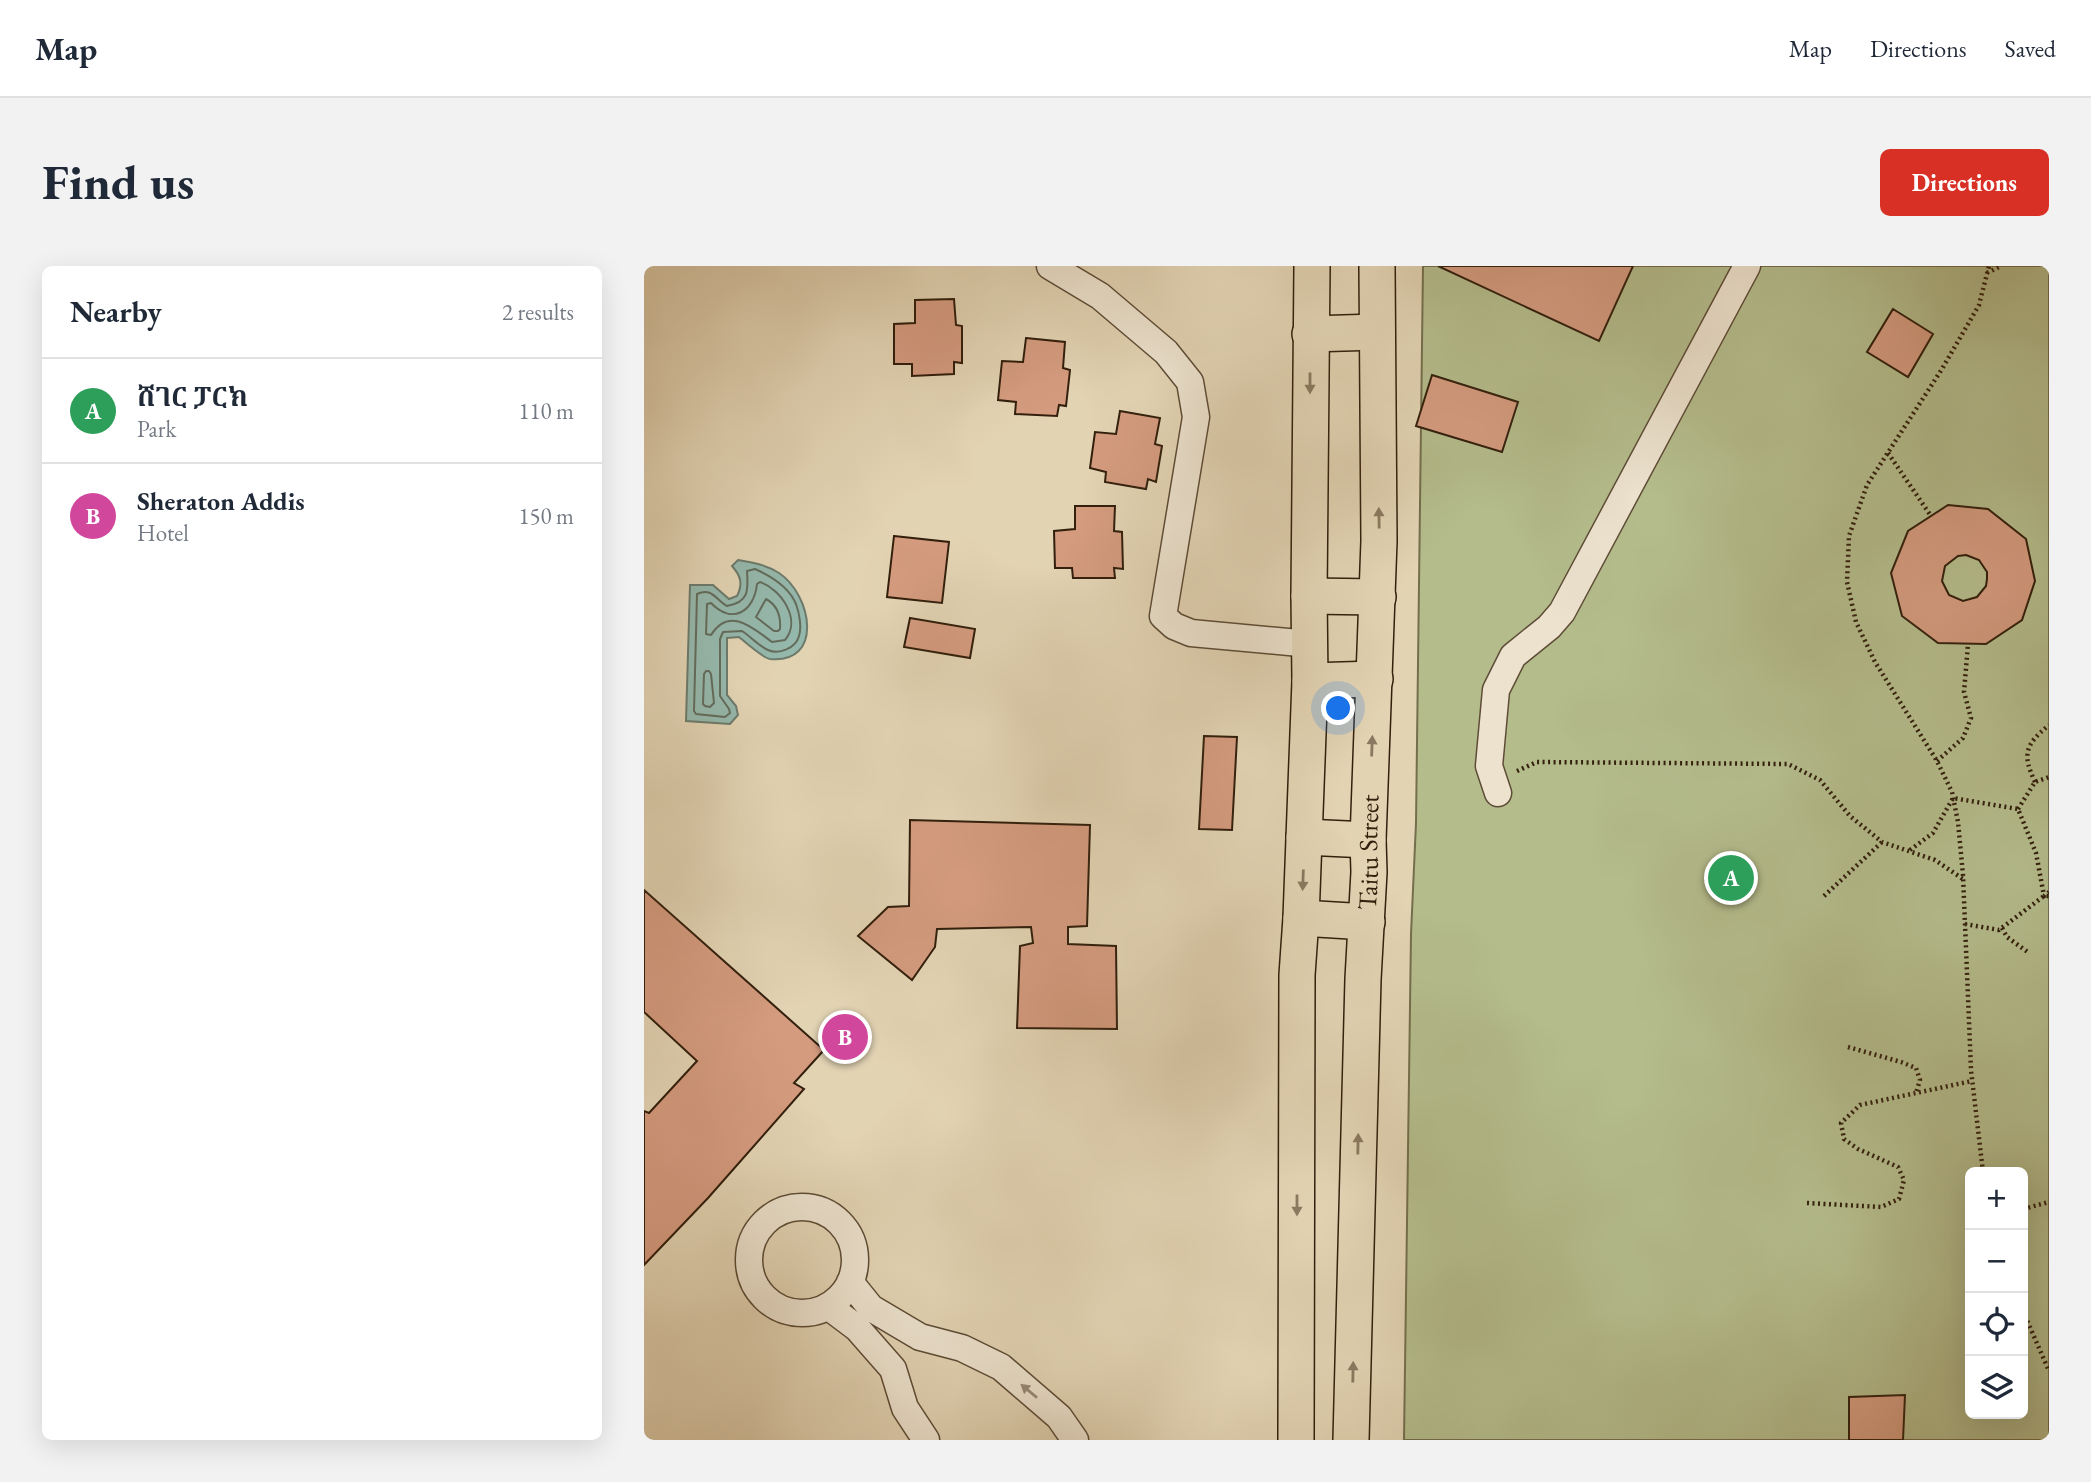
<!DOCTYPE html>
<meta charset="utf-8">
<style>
:root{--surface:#fff;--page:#f2f2f3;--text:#1f2937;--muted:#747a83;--line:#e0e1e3;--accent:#d93025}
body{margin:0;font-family:"EB Garamond","Noto Serif Ethiopic",serif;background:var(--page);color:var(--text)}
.controls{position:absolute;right:21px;bottom:21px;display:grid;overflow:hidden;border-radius:10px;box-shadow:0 7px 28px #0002}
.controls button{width:63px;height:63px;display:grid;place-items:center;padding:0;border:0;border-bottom:2px solid var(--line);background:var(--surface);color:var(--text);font:35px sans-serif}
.you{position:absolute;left:695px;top:443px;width:24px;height:24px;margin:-18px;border:5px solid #fff;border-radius:50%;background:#1a73e8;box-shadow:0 0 0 10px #1a73e833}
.badge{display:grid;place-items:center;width:46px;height:46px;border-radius:50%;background:var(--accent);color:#fff;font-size:23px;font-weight:700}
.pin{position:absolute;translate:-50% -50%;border:4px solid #fff;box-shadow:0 2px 7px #0006}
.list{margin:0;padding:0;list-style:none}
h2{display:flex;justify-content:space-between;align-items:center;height:91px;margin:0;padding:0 28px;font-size:30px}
h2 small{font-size:23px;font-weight:400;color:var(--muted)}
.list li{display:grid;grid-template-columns:46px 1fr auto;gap:21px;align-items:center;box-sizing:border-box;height:105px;padding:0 28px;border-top:2px solid var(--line)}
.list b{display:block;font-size:26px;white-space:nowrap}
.list p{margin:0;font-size:23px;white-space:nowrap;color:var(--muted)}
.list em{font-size:23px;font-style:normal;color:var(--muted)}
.icon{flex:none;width:38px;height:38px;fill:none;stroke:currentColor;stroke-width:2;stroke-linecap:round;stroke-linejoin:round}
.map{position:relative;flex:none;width:1405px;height:1174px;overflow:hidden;border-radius:10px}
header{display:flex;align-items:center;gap:42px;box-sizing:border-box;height:98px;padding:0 35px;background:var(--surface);border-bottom:2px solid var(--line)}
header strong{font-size:33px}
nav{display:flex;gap:38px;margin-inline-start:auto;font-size:24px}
.intro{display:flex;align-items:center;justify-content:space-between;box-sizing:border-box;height:168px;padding:0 42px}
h1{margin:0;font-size:49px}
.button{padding:18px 32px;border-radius:10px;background:var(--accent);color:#fff;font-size:24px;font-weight:700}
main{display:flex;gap:42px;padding:0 42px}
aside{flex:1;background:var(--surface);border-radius:10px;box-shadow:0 7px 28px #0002}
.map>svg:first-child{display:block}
.green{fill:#b4bc8c;stroke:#736e4c;stroke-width:2;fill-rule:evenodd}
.water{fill:#95b8ac;stroke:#6d7b6c;stroke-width:2}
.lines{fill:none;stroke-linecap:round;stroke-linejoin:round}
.shore{stroke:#646c5c;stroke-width:2}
.building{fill:#d49b7f;stroke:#321f0c;stroke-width:2;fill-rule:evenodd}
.minor-casing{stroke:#5e4c36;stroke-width:29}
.major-casing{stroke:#321f0c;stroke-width:38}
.path{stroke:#321f0c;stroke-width:4.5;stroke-dasharray:2 3.5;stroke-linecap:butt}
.minor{stroke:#ece2ce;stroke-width:26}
.major{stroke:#e2d3b3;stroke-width:35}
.oneway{fill:#8a7960}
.oneway2{fill:#988a77}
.labels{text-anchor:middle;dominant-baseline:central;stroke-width:7;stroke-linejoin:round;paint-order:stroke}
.street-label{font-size:26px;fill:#321f0c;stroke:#ece2ce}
</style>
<header>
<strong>Map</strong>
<nav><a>Map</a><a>Directions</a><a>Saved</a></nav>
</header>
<div class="intro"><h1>Find us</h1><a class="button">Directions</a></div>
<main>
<aside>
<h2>Nearby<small>2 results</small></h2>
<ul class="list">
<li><span class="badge" style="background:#2e9e5b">A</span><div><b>ሸገር ፓርክ</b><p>Park</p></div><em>110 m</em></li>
<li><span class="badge" style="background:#d1479c">B</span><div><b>Sheraton Addis</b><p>Hotel</p></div><em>150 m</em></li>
</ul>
</aside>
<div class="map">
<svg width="1405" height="1174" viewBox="0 0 1405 1174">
<rect width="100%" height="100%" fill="#e2d3b3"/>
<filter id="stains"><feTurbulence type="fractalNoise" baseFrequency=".00286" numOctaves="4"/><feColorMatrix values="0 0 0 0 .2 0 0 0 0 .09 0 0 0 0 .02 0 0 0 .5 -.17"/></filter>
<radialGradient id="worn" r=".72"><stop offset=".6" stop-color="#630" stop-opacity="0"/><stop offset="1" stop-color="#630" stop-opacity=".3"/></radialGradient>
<!-- green -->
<path class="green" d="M779,0H1405V1174H760L767,668L772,557ZM1326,906H1379V1148H1326Z"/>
<!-- water -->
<path class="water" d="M94,294C109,297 121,298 135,307C168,329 180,398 126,393C119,392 101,376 95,371L83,372V429L92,440L94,449L86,458L42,455L46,319H69L85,333L93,330C99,318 97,310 88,300Z"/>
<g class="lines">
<!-- shore -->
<path class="shore" d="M111,303C127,310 145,321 152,338C155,346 158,361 155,370C152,382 135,389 124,384C115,380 106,370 98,365L79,366L76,373V430L85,443L86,447L81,451L52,448L50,445L53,328C68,321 72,334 83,340C106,336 104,323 103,305Z
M116,316C137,323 158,354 141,374L128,376C109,362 85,340 67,369L62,368L63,338L67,337C88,359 110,346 113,318Z
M122,333C133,339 137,350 136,363L134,365H130L112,351Z
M62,405H65L67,408L70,437L66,441L61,440L59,438L60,408Z"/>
</g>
<!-- building -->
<path class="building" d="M794,0H989L955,75Z
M310,33L312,59L318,60V97L310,96V108L268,110V98H250V58L271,57V34Z
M1249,43L1289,68L1264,111L1223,86Z
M382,72L421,76L419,102L426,104L422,140L415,139L413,150L371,148L372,136L354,134L358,95L379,96Z
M788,109L874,136L858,186L772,160Z
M476,145L516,152L511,178L518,180L512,216L504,213L502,223L461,216L462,206L446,202L451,166L472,168Z
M1304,239L1344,243L1382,273L1391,315L1378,354L1342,378L1294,377L1258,350L1247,307L1264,265ZM1322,289L1335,294L1343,306V313L1342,320L1333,331L1319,335L1305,329L1298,315L1301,300L1314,290Z
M431,240H471L470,265L478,266L479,303L470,302L471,312H429L428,302H411L410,265L431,263Z
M250,270L305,276L298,337L243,331Z
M266,352L331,363L326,392L260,381Z
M560,470L593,471L588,564L555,563Z
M266,554L446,559L443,660L424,661V678L472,680L473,763L373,762L376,680L389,677L387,661L293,663L291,681L268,714L214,670L244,641L265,640Z
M0,624L180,784L150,817L160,823L64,932L0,999V845L5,847L53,795L0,746Z
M1261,1129L1259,1174H1205V1131Z"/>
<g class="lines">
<defs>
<path id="minor" d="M406,0L456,30L522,86L546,116L552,151L519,350L530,360L547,367L666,378
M854,527L845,500L852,424L869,390L905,361L918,346L1103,0
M105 994a53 53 0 1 1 106 0a53 53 0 1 1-106 0Z
M206,1016L227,1042L276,1071L318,1082L357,1101L415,1151L431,1174
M185,1041L213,1062L249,1103L261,1142L282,1174"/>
<g id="major">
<path d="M666,68L733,66"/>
<path d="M665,330L734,331"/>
<path d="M666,415L731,413"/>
<path d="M660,571L724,574"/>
<path d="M657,652L723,656"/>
<path d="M652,1174L653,709L657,652L666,415L665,330L668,0"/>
<path id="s1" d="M707,1174L719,713L725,606L724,574L735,275L733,0"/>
</g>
</defs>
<!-- minor casing -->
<use href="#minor" class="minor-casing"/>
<!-- major casing -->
<use href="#major" class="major-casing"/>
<!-- path -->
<path class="path" d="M1343,7L1357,0
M1244,187L1287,250
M1293,495L1319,472L1327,452L1320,426L1324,378
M873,505L893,496L1144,498L1176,514L1206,550L1238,576L1291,594L1319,613
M1391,516C1378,488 1381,479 1405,459
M1374,543L1391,516L1405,511
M1266,584L1289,567L1309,532L1374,543L1392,587L1400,630L1405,626
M1180,630L1238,576
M1321,658L1355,664L1400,630H1405
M1358,662L1363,671L1385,687
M1204,781L1257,796L1272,802L1276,814L1272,827
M1339,906L1327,804L1319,609L1314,556L1308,526L1293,495L1231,396L1212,356L1203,316L1205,270L1223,219L1298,103L1335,39L1345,0
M1163,937L1237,941L1255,933L1260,914L1254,901L1214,883L1200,873L1197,857L1216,839L1328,815
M1379,943L1405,936
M1379,1045L1405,1105"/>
<!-- minor -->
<use href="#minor" class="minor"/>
<!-- major -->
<use href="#major" class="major"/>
</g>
<!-- one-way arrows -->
<defs><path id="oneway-solid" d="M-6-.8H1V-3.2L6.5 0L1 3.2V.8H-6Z" transform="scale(1.75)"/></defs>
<g class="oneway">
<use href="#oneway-solid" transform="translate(666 117) rotate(90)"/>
<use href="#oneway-solid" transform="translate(735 252) rotate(-91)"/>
<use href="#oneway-solid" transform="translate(728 480) rotate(-88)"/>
<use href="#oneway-solid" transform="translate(659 614) rotate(92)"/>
<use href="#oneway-solid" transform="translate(714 878) rotate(-89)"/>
<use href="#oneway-solid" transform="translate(653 939) rotate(90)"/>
<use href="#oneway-solid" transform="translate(709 1106) rotate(-89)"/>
</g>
<use class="oneway2" href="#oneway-solid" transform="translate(385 1125) rotate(-140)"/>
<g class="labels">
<!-- street labels -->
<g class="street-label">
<text stroke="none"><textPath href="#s1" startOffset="588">Taitu Street</textPath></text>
</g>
</g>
<rect width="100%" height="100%" filter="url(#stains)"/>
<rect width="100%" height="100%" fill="url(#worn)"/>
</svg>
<div class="controls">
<button>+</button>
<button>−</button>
<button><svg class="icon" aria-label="locate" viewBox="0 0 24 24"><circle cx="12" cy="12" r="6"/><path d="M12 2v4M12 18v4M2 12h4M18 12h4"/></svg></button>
<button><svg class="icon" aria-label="layers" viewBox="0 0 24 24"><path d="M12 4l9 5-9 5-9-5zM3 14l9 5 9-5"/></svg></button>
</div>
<div class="you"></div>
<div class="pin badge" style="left:1087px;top:612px;background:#2e9e5b">A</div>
<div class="pin badge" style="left:201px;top:771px;background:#d1479c">B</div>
</div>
</main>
